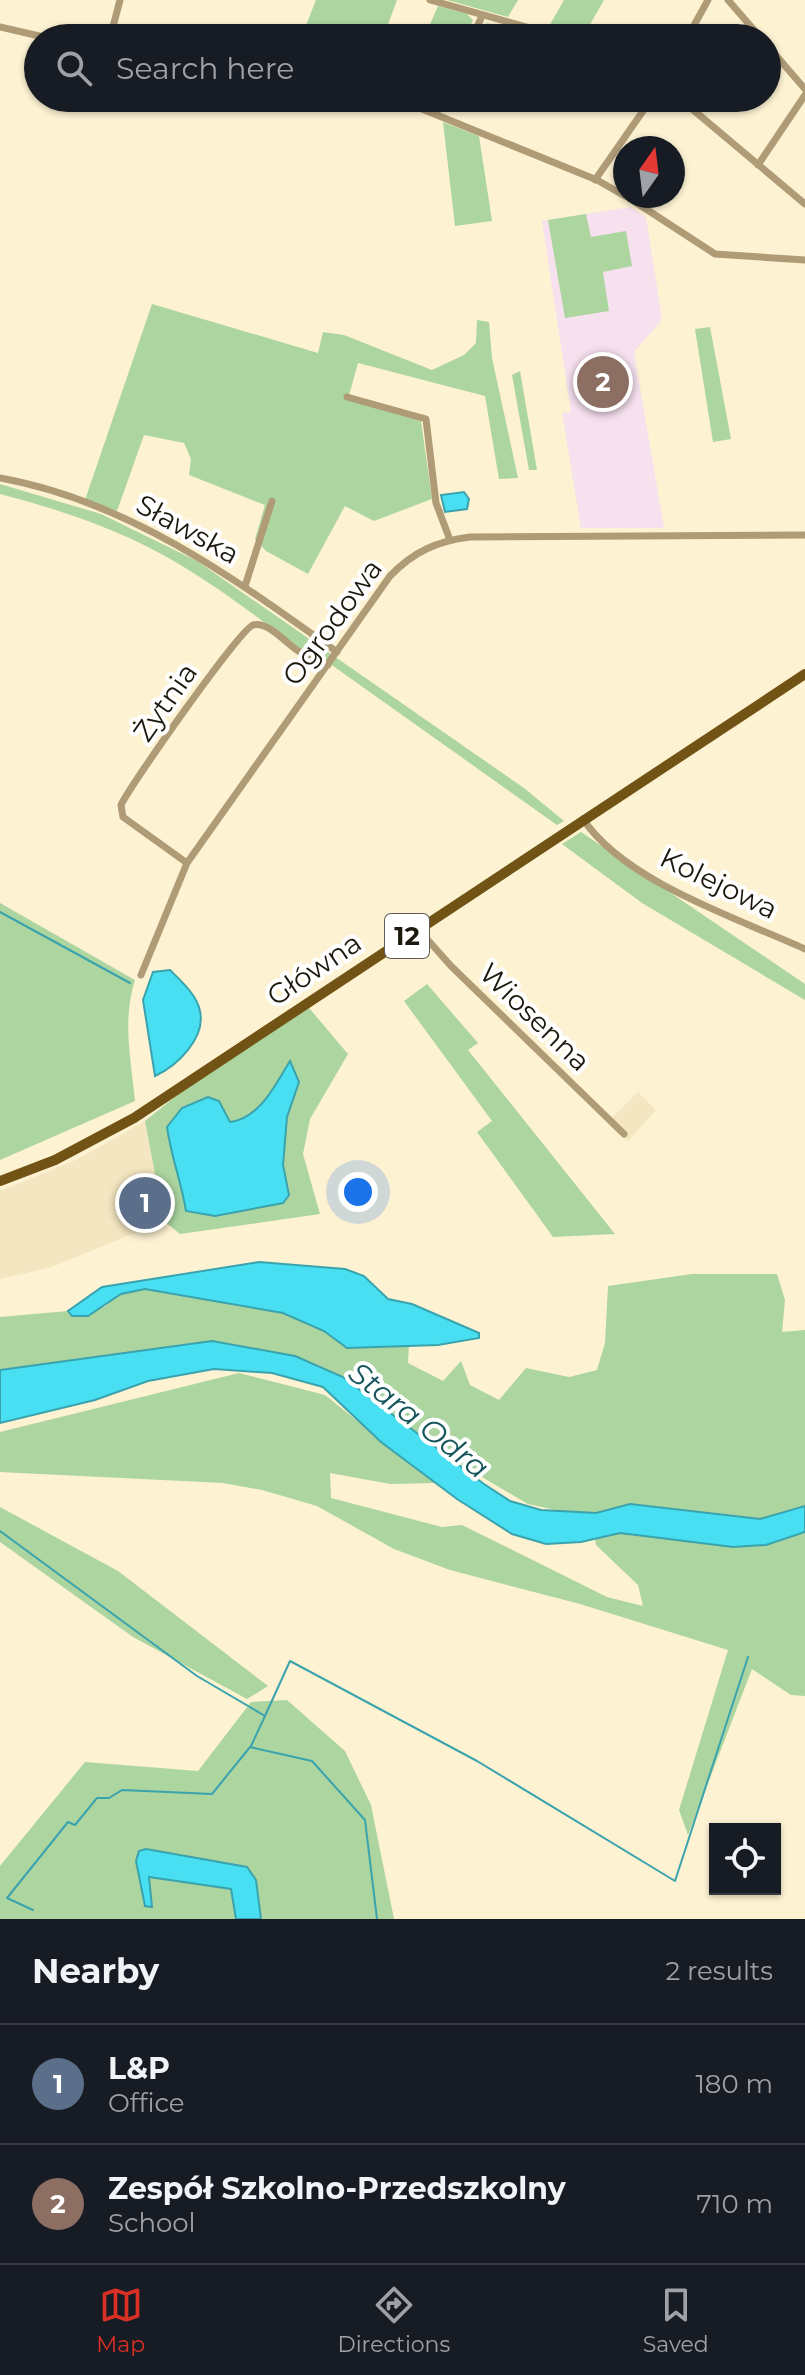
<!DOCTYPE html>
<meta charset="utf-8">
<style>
:root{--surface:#171b24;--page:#20242c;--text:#f1f3f6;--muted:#9ea1a6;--line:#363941;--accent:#d93025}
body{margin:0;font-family:Montserrat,sans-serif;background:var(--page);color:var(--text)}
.controls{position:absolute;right:24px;bottom:24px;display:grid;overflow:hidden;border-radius:0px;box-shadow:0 2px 6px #0004}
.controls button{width:72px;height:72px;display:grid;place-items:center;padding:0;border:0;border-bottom:2px solid var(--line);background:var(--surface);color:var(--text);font:40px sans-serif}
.compass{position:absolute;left:613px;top:136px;width:72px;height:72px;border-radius:50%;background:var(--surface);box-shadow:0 2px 6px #0004;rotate:14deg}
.you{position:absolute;left:358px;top:1192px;width:28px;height:28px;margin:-20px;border:6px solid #fff;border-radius:50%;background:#1a73e8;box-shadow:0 0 0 12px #1a73e833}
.badge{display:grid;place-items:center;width:52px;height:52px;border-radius:50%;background:var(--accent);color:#fff;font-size:26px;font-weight:700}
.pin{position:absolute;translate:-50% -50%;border:4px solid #fff;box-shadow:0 2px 8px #0006}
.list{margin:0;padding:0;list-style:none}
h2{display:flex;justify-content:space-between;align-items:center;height:104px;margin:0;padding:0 32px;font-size:34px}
h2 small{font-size:26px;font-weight:400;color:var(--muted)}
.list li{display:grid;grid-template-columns:52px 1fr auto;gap:24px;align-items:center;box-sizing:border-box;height:120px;padding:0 32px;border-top:2px solid var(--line)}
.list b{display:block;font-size:30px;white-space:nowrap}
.list p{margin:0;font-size:26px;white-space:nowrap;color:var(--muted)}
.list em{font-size:26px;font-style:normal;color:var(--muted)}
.icon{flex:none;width:44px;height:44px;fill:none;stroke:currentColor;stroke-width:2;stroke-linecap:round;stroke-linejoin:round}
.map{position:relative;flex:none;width:805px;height:1919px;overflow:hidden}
.search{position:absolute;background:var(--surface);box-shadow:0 2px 6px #0004;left:24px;right:24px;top:24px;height:88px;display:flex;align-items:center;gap:20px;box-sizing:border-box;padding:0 28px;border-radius:44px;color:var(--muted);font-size:30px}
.sheet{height:344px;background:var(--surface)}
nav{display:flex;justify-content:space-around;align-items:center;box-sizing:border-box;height:112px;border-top:2px solid var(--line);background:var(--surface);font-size:22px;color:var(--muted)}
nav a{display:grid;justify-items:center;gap:4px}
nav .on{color:var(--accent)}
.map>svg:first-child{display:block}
.built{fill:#f4e6c0}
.education{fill:#f7e1ef}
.green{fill:#acd5a0}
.water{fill:#47dff1;stroke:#3aa3ad;stroke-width:2}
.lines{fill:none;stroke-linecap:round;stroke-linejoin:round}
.stream{stroke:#3aa3ad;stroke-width:2}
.minor{stroke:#af9b76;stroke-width:7}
.primary{stroke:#715415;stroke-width:10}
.labels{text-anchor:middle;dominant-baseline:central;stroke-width:8;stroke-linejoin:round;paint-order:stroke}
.shield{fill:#fff;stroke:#605d56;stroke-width:2}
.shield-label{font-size:26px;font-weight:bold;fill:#1c180d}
.street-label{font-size:28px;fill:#1c180d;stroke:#fff}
.water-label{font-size:30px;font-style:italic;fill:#16555c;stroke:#fff}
</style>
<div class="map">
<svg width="805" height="1919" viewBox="0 0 805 1919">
<rect width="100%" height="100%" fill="#fdf2d2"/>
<!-- built -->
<path class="built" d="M638,1092L656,1110L628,1141L608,1122Z
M145,1121L164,1221L52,1267L0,1279V1191L78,1159Z"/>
<!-- education -->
<path class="education" d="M630,207L646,217L661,313V321L634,352L664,528H581L562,413L571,412L542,221Z"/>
<!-- green -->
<path class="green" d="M316,0H397L383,38H301Z
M447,0H518L508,17Z
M564,0H604L584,35L548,28Z
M438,6L467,14L473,20L465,38H424Z
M487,23L518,31L514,38H477Z
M443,122L479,136L492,221L455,226Z
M586,214L591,237L626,231L632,266L603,272L609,311L565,318L548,220Z
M152,304L318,353L323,332L344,335L432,370L464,355L476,343L477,320L489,322L492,358L518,478L499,479L485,396L358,363L348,399L421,421L432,499L374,521L345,506L308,574L266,551L255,539L265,505L189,475L191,459L184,443L144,435L117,511L85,500Z
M710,327L731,439L713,442L695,329Z
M520,371L537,470H529L512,375Z
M0,484L101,514L197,561L524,788L564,821L557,825L319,656L306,653C264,623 223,590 179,564C124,531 62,510 0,494Z
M581,832L805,984V1000L642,903L562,844Z
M0,903L135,980C122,1021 131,1058 135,1101L0,1160Z
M427,984L478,1043L468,1050L615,1234L553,1237L477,1132L492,1121L404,1001Z
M304,1002L348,1054L310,1119L303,1154L320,1214L180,1234L164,1221L145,1121L228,1054Z
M692,1274H777L785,1300L782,1332L805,1330V1696L791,1695L752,1669L688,1835L679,1810L728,1650L580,1604L450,1570L394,1549L317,1506L262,1490L223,1483L0,1472V1432L239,1373L325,1395L435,1483L390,1484L330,1473L331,1498L442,1527L462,1525L607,1597L643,1606L638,1585L596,1545L592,1518L528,1504L431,1447L383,1411L345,1373L343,1377L295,1356L212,1341L0,1370V1317L68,1311L72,1316L104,1307L121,1294L145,1289L283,1313L324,1331L347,1348L409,1344L408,1363L443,1381L461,1361L470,1385L499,1400L526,1368L569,1377L597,1370L605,1343L608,1286Z
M0,1507L118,1571L268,1686L247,1699L133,1637L0,1542Z
M287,1700L345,1751L371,1805L394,1919H0V1866L85,1762L198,1771L251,1702Z"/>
<!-- water -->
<path class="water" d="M464,492L469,499L467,509L445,512L441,495Z
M170,970C181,981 197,995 200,1011C206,1038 177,1066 155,1076L143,1000L153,972Z
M290,1061L299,1082L287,1117L283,1165L289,1195L283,1203L215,1216L186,1211C181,1181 171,1156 167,1127L182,1108L208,1097L219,1101L230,1122C260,1118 275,1085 290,1061Z
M259,1262L345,1269L364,1276L388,1299L412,1304L479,1333V1338L438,1345L347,1348L324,1331L283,1313L145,1289L121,1294L88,1316H72L68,1311L102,1287Z
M212,1341L295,1356L343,1377L484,1484L510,1501L541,1510L596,1513L630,1504L760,1519L805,1506V1532L766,1545L733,1547L620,1533L581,1542L546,1544L512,1534L457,1499L381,1442L323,1387L272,1373L214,1369L148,1381L95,1400L0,1423V1370Z
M146,1849L247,1867L256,1880L261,1919H236L231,1889L149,1877L152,1907L145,1906L136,1861L139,1851Z"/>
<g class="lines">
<!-- stream -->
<path class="stream" d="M0,912L130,983
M0,1531L197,1676L265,1716L290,1661L477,1761L675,1881L748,1657
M251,1746L265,1716
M33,1910L7,1898L68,1822L75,1825L97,1798H109L122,1790L212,1794L250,1747L312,1761L365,1820L377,1919"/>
<!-- minor -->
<path class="minor" d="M430,0L566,38
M728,0L761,38
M0,27L48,38
M110,38L120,0
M472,38L482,16
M687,38L708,0
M767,45L805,89
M395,98L597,180L625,196
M679,98L805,204
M436,114L443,98
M758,165L805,95
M595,180L652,98
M626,196L715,254L805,260
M347,397L426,419L436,503L450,540
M0,478C128,501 234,578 337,652
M245,586L272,501
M583,819C625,882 737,918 805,949
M187,863L123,817L121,805C131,784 240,629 253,625C269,621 287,645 300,652C309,658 319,659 328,665
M418,929L451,966L624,1134
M141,975L187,863L390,576C413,552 437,541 470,537L805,535"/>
<!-- primary -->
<path class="primary" d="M0,1181L55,1160L134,1118L805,674"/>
</g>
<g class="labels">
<!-- shield labels -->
<rect class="shield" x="385" y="914" width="44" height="44" rx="6"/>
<g class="shield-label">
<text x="407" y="936">12</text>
</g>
<!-- street labels -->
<g class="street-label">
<text transform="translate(188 529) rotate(29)">Sławska</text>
<text transform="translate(332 622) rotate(-54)">Ogrodowa</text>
<text transform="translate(165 702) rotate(-55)">Żytnia</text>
<text transform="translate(719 883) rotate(26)">Kolejowa</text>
<text transform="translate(314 969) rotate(-34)">Główna</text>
<text transform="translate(535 1017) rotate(44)">Wiosenna</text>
</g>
<!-- water labels -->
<g class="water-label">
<text transform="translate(419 1420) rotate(38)">Stara Odra</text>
</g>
</g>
</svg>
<div class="controls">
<button><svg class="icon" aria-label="locate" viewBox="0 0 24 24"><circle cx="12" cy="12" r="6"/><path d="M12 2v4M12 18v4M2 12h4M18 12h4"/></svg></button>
</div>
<svg class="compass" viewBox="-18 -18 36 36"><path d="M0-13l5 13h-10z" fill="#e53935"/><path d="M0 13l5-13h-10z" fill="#9ea1a6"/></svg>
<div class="you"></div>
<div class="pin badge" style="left:145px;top:1203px;background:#5c6f8a">1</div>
<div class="pin badge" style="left:603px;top:382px;background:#8d6e63">2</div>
<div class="search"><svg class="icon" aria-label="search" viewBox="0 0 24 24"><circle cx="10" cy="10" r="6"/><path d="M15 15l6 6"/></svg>Search here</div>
</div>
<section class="sheet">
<h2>Nearby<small>2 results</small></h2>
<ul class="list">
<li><span class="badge" style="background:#5c6f8a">1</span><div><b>L&amp;P</b><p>Office</p></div><em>180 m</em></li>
<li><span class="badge" style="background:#8d6e63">2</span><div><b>Zespół Szkolno-Przedszkolny</b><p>School</p></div><em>710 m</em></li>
</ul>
</section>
<nav>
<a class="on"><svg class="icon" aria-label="map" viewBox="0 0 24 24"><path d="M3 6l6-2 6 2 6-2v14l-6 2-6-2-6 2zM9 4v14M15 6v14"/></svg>Map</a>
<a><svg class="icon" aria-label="directions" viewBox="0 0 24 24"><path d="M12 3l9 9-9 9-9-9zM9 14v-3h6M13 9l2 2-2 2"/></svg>Directions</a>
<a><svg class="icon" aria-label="saved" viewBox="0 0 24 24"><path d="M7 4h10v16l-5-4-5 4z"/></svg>Saved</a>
</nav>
